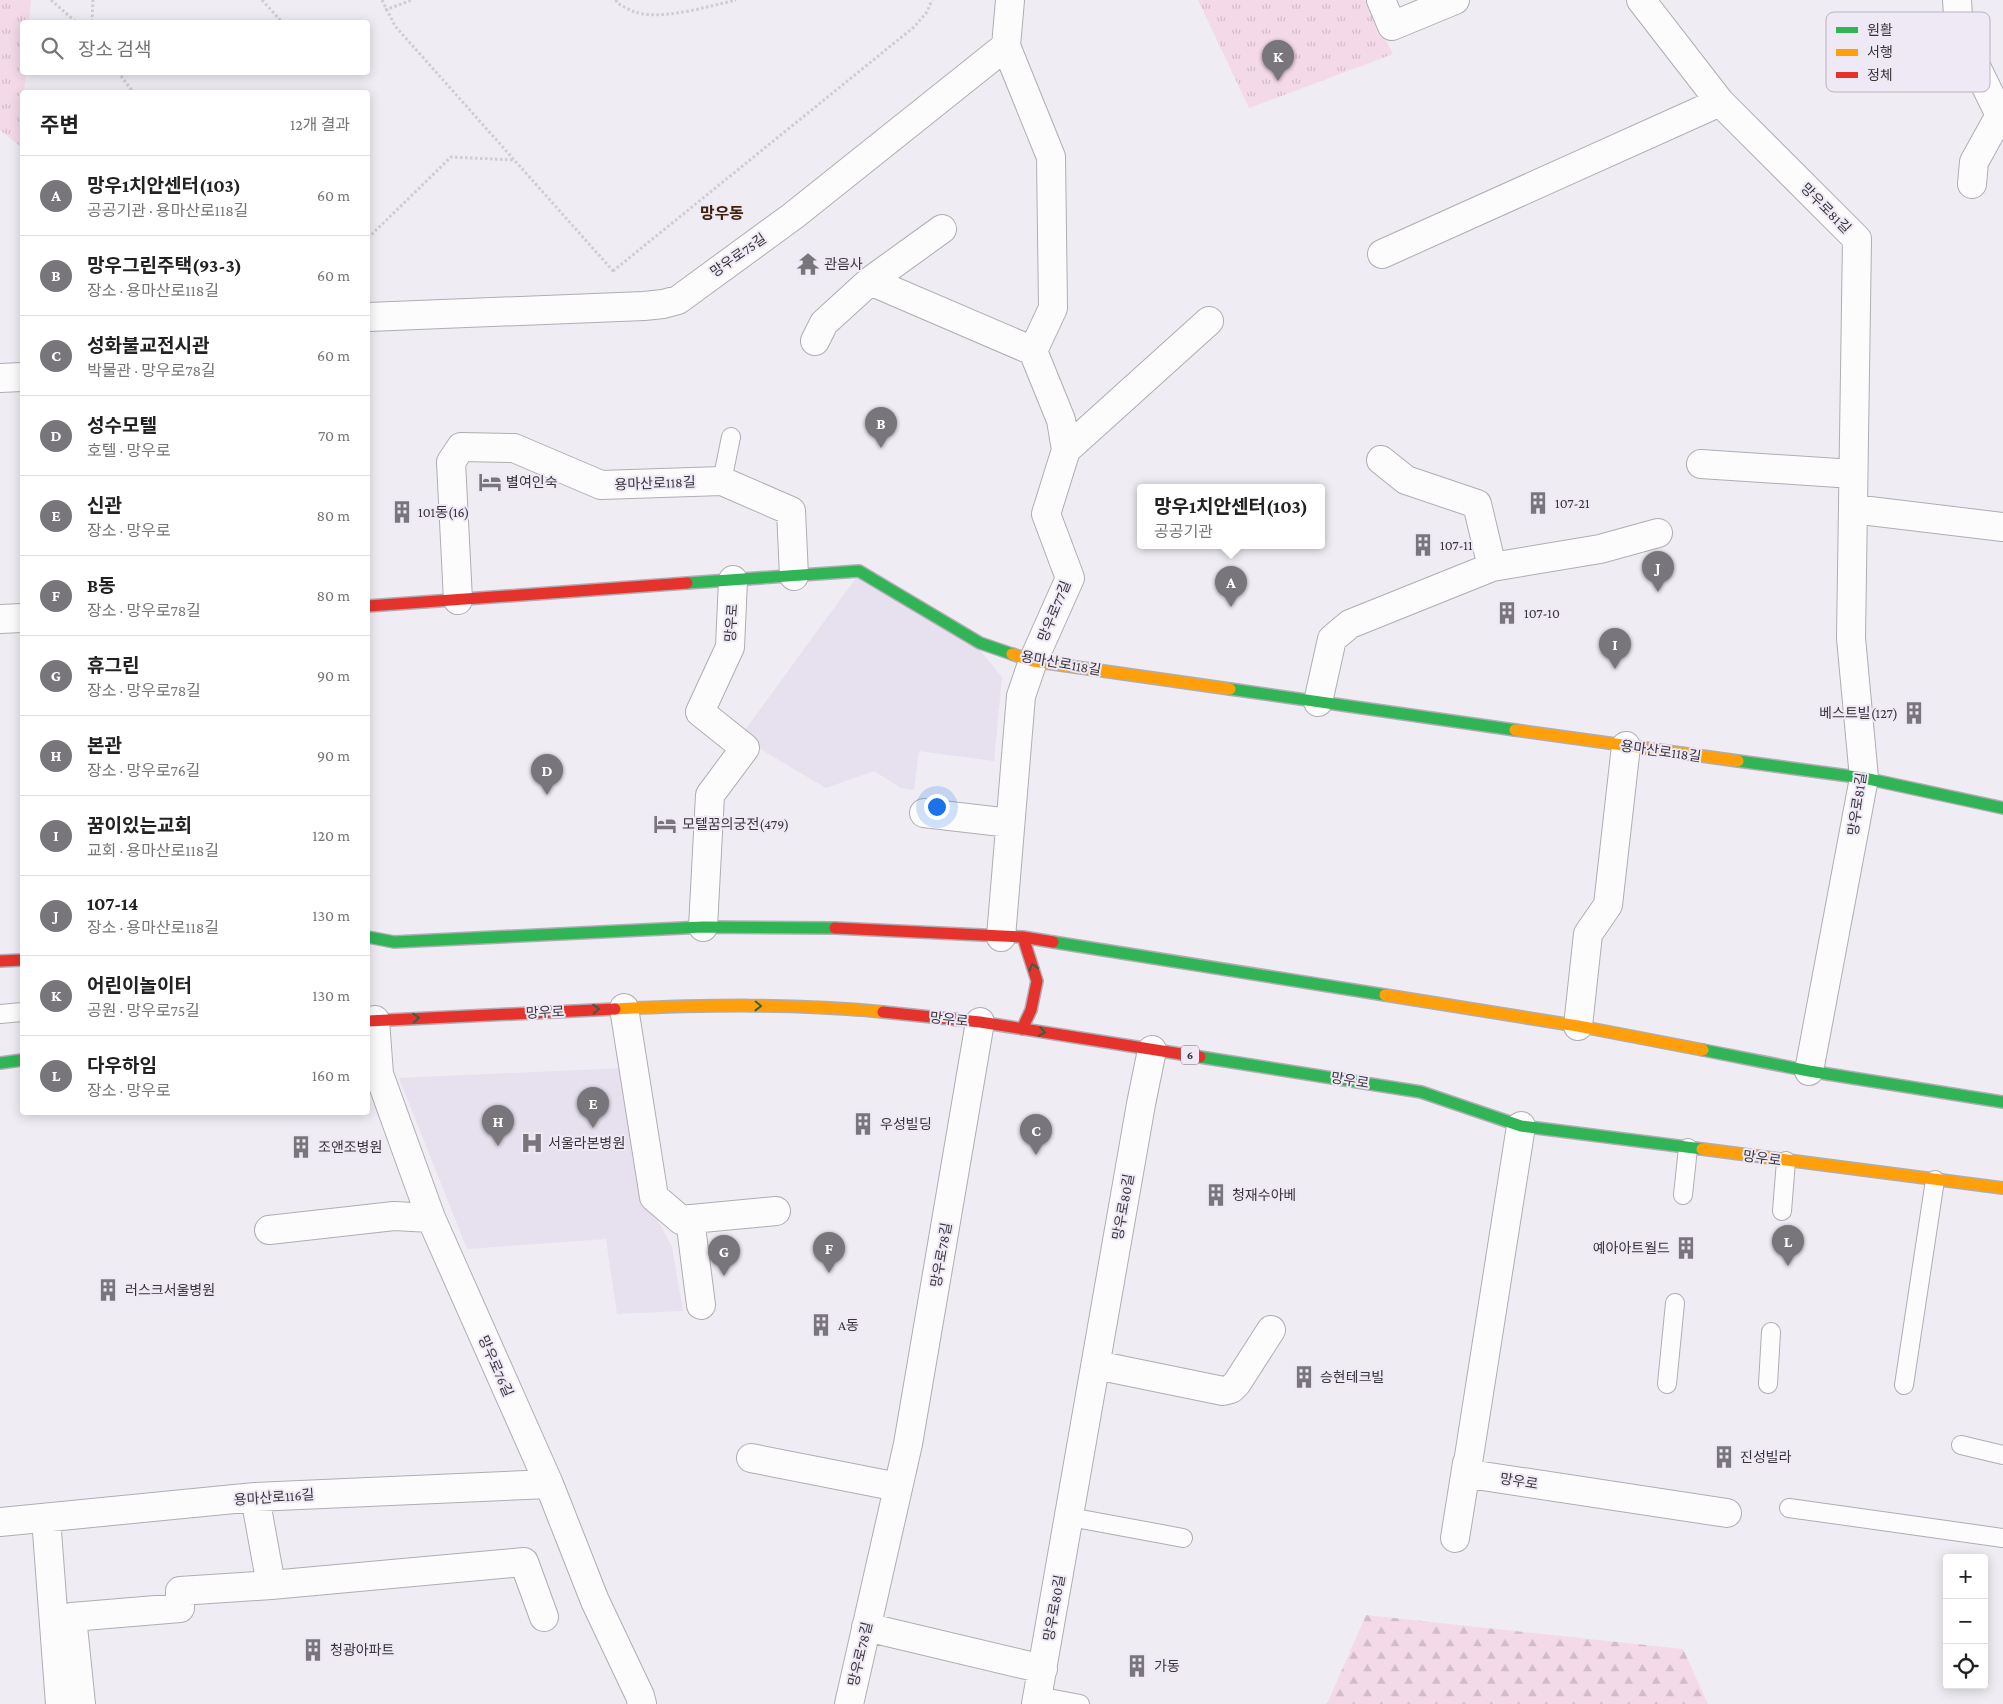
<!DOCTYPE html>
<html lang="ko">
<meta charset="utf-8">
<style>
:root{--surface:#fff;--page:#f2f2f2;--text:#222;--muted:#767676;--line:#e0e0e0;--accent:#78757b}
body{margin:0;font-family:"Crimson Pro","Noto Sans KR",serif;background:var(--page);color:var(--text)}
.controls{position:absolute;right:15px;bottom:15px;display:grid;overflow:hidden;border-radius:5px;box-shadow:0 2px 12px #0003}
.controls button{width:45px;height:45px;display:grid;place-items:center;padding:0;border:0;border-bottom:1px solid var(--line);background:var(--surface);color:var(--text);font:25px sans-serif}
.you{position:absolute;left:936px;top:806px;width:18px;height:18px;margin:-12px;border:4px solid #fff;border-radius:50%;background:#1a73e8;box-shadow:0 0 0 8px #1a73e833}
.badge{display:grid;place-items:center;width:32px;height:32px;border-radius:50%;background:var(--accent);color:#fff;font-size:16px;font-weight:700}
.pin{position:absolute;translate:-50% -41px;filter:drop-shadow(0 1px 2px #0008)}
.pin::after{content:'';position:absolute;top:26px;width:18px;height:15px;background:inherit;clip-path:polygon(0 0,100% 0,50% 100%)}
.popup{position:absolute;left:1137px;top:484px;width:188px;height:65px;box-sizing:border-box;display:grid;place-content:center;border-radius:5px;background:var(--surface);filter:drop-shadow(0 1px 4px #0005);font-size:16px;white-space:nowrap;color:var(--muted)}
.popup b{font-size:19px;color:var(--text)}
.popup::after{content:'';position:absolute;left:50%;top:100%;margin-left:-10px;border:10px solid transparent;border-top-color:var(--surface)}
.list{margin:0;padding:0;list-style:none}
h2{display:flex;justify-content:space-between;align-items:center;height:65px;margin:0;padding:0 20px;font-size:21px}
h2 small{font-size:16px;font-weight:400;color:var(--muted)}
.list li{display:grid;grid-template-columns:32px 1fr auto;gap:15px;align-items:center;box-sizing:border-box;height:80px;padding:0 20px;border-top:1px solid var(--line)}
.list b{display:block;font-size:19px;white-space:nowrap}
.list p{margin:0;font-size:16px;white-space:nowrap;color:var(--muted)}
.list em{font-size:16px;font-style:normal;color:var(--muted)}
.icon{flex:none;width:28px;height:28px;fill:none;stroke:currentColor;stroke-width:2;stroke-linecap:round;stroke-linejoin:round}
.map{position:relative;flex:none;width:2003px;height:1704px;overflow:hidden}
.search{position:absolute;background:var(--surface);box-shadow:0 2px 12px #0003;left:20px;top:20px;width:350px;height:55px;display:flex;align-items:center;gap:12px;box-sizing:border-box;padding:0 18px;border-radius:5px;color:var(--muted);font-size:19px}
.panel{position:absolute;background:var(--surface);box-shadow:0 2px 12px #0003;left:20px;top:90px;width:350px;height:1025px;border-radius:5px}
.map>svg:first-child{display:block}
.built{fill:#e7e0ee}
.forest{fill:url(#forest-firs)}
.park{fill:url(#park-tufts)}
.lines{fill:none;stroke-linecap:round;stroke-linejoin:round}
.lane-casing{stroke:#afadb2;stroke-width:20}
.street-casing{stroke:#afadb2;stroke-width:30}
.fast-casing{stroke:#afadb2;stroke-width:14}
.slow-casing{stroke:#afadb2;stroke-width:14}
.jam-casing{stroke:#afadb2;stroke-width:14}
.path{stroke:#cfcdd0;stroke-width:3;stroke-dasharray:2.5 2.5;stroke-linecap:butt}
.lane{stroke:#fdfcfd;stroke-width:18}
.street{stroke:#fdfcfd;stroke-width:28}
.fast{stroke:#30b455;stroke-width:11}
.slow{stroke:#ff9f0a;stroke-width:11}
.jam{stroke:#e5322d;stroke-width:11}
.oneway{stroke:#356143}
.labels{text-anchor:middle;dominant-baseline:central;stroke-width:4;stroke-linejoin:round;paint-order:stroke}
.shield{fill:#efe9f6;stroke:#6f6b72;stroke-width:1}
.shield-label{font-size:12px;font-weight:bold;fill:#38353a}
.street-label{font-size:14px;fill:#38353a;stroke:#efe9f6}
.poi-label{font-size:14px;fill:#38353a;stroke:#efe9f6;text-anchor:start}
.quarter-label{font-size:16px;font-weight:bold;fill:#412208;stroke:#efe9f6}
.key{fill:#efe9f6;stroke:#b8b3be;stroke-width:1}
.key-label{font-size:14px;fill:#38353a}
</style>
<div class="map">
<svg width="2003" height="1704" viewBox="0 0 2003 1704">
<defs>
<pattern id="forest-firs" width="22" height="20" patternUnits="userSpaceOnUse" patternTransform="scale(1.25)"><rect width="22" height="20" fill="#f4dae8"/><path d="M5 1l3.5 6h-7zM16 11l3.5 6h-7z" fill="#d2bcc8"/></pattern>
<pattern id="park-tufts" width="24" height="20" patternUnits="userSpaceOnUse" patternTransform="scale(1.25)"><rect width="24" height="20" fill="#f4dae8"/><path d="M3 7l-1-3M5 7V3M7 7l1-3M15 17l-1-3M17 17v-4M19 17l1-3" fill="none" stroke="#d2bcc8"/></pattern>
</defs>
<rect width="100%" height="100%" fill="#efecf3"/>
<!-- built -->
<path class="built" d="M856,578L977,647L1002,677L994,761L919,751L914,790L901,788L874,771L826,788L740,737Z
M626,1068L648,1208L656,1217L672,1247L683,1311L617,1314L606,1239L467,1249L399,1078Z"/>
<!-- forest -->
<path class="forest" d="M1366,1615L1683,1649L1708,1704H1327Z"/>
<!-- park -->
<path class="park" d="M0,0H31L29,22H22V72L26,73L24,92H22L20,146L0,130Z
M1198,0H1365L1393,54L1249,108Z"/>
<g class="lines">
<defs>
<path id="lane" d="M722,481L731,437
M0,1014L22,1012
M1683,1195L1688,1148
M1782,1211L1786,1161
M1667,1384L1675,1303
M1768,1384L1771,1332
M1904,1385L1935,1180
M1961,1445L2003,1455
M1789,1508L2003,1538
M1070,1517L1183,1538
M1038,1696L1080,1704"/>
<path id="street" d="M1381,0L1392,26L1455,0
M1641,0L1720,102L1857,239L1851,638L1864,778L1809,1071
M1957,0L1959,32L2000,115H2003
M1006,46L1051,157L1053,308L1033,351
M1972,184L1974,162L2000,115
M1382,254L1720,102
M870,281L1033,351L1061,420L1066,450L1046,514L1070,578L1033,661L1021,696L1001,937
M368,317L644,306L663,304L678,300L793,216L1006,46L1010,0
M815,341L824,323L870,281L942,229
M0,378L22,377
M1066,450L1209,321
M1381,460L1406,480L1477,504L1492,567
M1701,464L1853,474
M1853,509L2003,527
M458,600L451,462L461,447L514,448L601,485L722,481L791,511L794,576
M0,619L22,618
M1318,702L1332,639L1350,624L1492,567L1600,549L1658,533
M924,813L1010,823
M703,927L710,795L745,748L700,712L730,647L733,580
M624,1008L654,1197L681,1220L776,1211
M375,1020L379,1074L431,1218L549,1484L595,1601L640,1696L642,1704
M1578,1026L1588,934L1608,905L1626,746
M1521,1126L1467,1469L1476,1475L1727,1513
M690,1219L701,1305
M269,1230L394,1216L431,1218
M1096,1365L1223,1391L1231,1389L1237,1383L1271,1330
M751,1458L898,1487
M46,1518L60,1704
M0,1522L255,1497L549,1484
M1455,1538L1467,1463
M271,1585L524,1562L544,1617
M866,1627L1043,1669
M81,1704L72,1617L180,1608V1591L271,1585L255,1497
M849,1704L908,1444L980,1022
M1036,1704L1141,1104L1152,1050"/>
<path id="fast" d="M687,583L859,571L980,643L1012,654
M1230,689L1515,730
M1738,761L1864,778L2003,808
M368,937L394,942L703,927L835,928
M1053,942L1385,995
M1703,1050L1809,1071L2003,1102
M1200,1057L1421,1092L1521,1126L1702,1149
M0,1063L22,1060"/>
<path id="slow" d="M1012,654L1033,661L1230,689
M1515,730L1738,761
M1385,995L1578,1026L1703,1050
M615,1009C704,1005 794,1003 883,1012
M1702,1149L2003,1188"/>
<path id="jam" d="M368,606L687,583
M835,928L1023,937L1053,942
M0,961L22,960
M883,1012L980,1022L1200,1057
M368,1021L615,1009
M1022,1029L1031,1010L1037,981L1023,937"/>
</defs>
<!-- lane casing -->
<use href="#lane" class="lane-casing"/>
<!-- street casing -->
<use href="#street" class="street-casing"/>
<!-- fast casing -->
<use href="#fast" class="fast-casing"/>
<!-- slow casing -->
<use href="#slow" class="slow-casing"/>
<!-- jam casing -->
<use href="#jam" class="jam-casing"/>
<!-- path -->
<path class="path" d="M51,0L76,22
M262,0L282,22
M382,0L395,26L614,272
M616,0L617,3C623,6 629,10 635,12C660,21 710,6 736,0
M385,10L412,0
M92,22L93,0
M118,72L133,92
M368,238L451,157L514,160
M613,271L914,27L927,12L932,0"/>
<!-- lane -->
<use href="#lane" class="lane"/>
<!-- street -->
<use href="#street" class="street"/>
<!-- fast -->
<use href="#fast" class="fast"/>
<!-- slow -->
<use href="#slow" class="slow"/>
<!-- jam -->
<use href="#jam" class="jam"/>
</g>
<!-- one-way arrows -->
<defs><path id="oneway-chevron" d="M-2-3.5L2.5 0L-2 3.5" fill="none" stroke-width="1.6" stroke-linecap="round" stroke-linejoin="round" transform="scale(1.25)"/></defs>
<g class="oneway">
<use href="#oneway-chevron" transform="translate(1033 967) rotate(-107)"/>
<use href="#oneway-chevron" transform="translate(758 1006) rotate(1)"/>
<use href="#oneway-chevron" transform="translate(596 1009) rotate(-3)"/>
<use href="#oneway-chevron" transform="translate(416 1018) rotate(-3)"/>
<use href="#oneway-chevron" transform="translate(1042 1032) rotate(9)"/>
</g>
<!-- icons -->
<defs>
<symbol id="temple-bare" viewBox="-9 -9 18 18"><path d="M0-6L5-2H3V0L6.5 2.5H4V6H1.5V3h-3V6H-4V2.5H-6.5L-3 0V-2H-5Z" fill="#78757b" stroke="#efe9f6" stroke-width="2.5" paint-order="stroke"/></symbol>
<symbol id="hotel-bare" viewBox="-9 -9 18 18"><path d="M-6-4.5h1.5V1H6V5H4.5V3h-9V5H-6ZM-4 0a1.8 1.8 0 1 1 3.6 0ZM.5 0V-2.5h3Q6-2.5 6 0Z" fill="#78757b" stroke="#efe9f6" stroke-width="2.5" paint-order="stroke"/></symbol>
<symbol id="building-bare" viewBox="-9 -9 18 18"><path d="M-4-6H4V6H1V3H-1V6H-4ZM-2.5-4.3h1.7v1.8h-1.7ZM.8-4.3h1.7v1.8H.8ZM-2.5-1h1.7V.8h-1.7ZM.8-1h1.7V.8H.8Z" fill="#78757b" stroke="#efe9f6" stroke-width="2.5" paint-order="stroke"/></symbol>
<symbol id="hospital-bare" viewBox="-9 -9 18 18"><path d="M-5-5h3v3.5h4V-5h3V5h-3V1.5h-4V5h-3Z" fill="#78757b" stroke="#efe9f6" stroke-width="2.5" paint-order="stroke"/></symbol>
</defs>
<g fill-rule="evenodd">
<use href="#temple-bare" x="792" y="248" width="32" height="32"/>
<use href="#hotel-bare" x="474" y="466" width="32" height="32"/>
<use href="#building-bare" x="1522" y="487" width="32" height="32"/>
<use href="#building-bare" x="386" y="496" width="32" height="32"/>
<use href="#building-bare" x="1407" y="529" width="32" height="32"/>
<use href="#building-bare" x="1491" y="597" width="32" height="32"/>
<use href="#building-bare" x="1898" y="697" width="32" height="32"/>
<use href="#hotel-bare" x="649" y="808" width="32" height="32"/>
<use href="#building-bare" x="847" y="1108" width="32" height="32"/>
<use href="#hospital-bare" x="516" y="1127" width="32" height="32"/>
<use href="#building-bare" x="285" y="1131" width="32" height="32"/>
<use href="#building-bare" x="1200" y="1179" width="32" height="32"/>
<use href="#building-bare" x="1670" y="1232" width="32" height="32"/>
<use href="#building-bare" x="92" y="1274" width="32" height="32"/>
<use href="#building-bare" x="805" y="1309" width="32" height="32"/>
<use href="#building-bare" x="1288" y="1361" width="32" height="32"/>
<use href="#building-bare" x="1708" y="1441" width="32" height="32"/>
<use href="#building-bare" x="297" y="1634" width="32" height="32"/>
<use href="#building-bare" x="1121" y="1650" width="32" height="32"/>
</g>
<g class="labels">
<!-- shield labels -->
<rect class="shield" x="1181" y="1045.5" width="18" height="19" rx="4"/>
<g class="shield-label">
<text x="1190" y="1055">6</text>
</g>
<!-- street labels -->
<g class="street-label">
<text transform="translate(1826 208) rotate(45)">망우로81길</text>
<text transform="translate(738 255) rotate(-35)">망우로75길</text>
<text transform="translate(655 483) rotate(-2)">용마산로118길</text>
<text transform="translate(1054 611) rotate(-68)">망우로77길</text>
<text transform="translate(731 623) rotate(-86)">망우로</text>
<text transform="translate(1061 663) rotate(10)">용마산로118길</text>
<text transform="translate(1661 751) rotate(8)">용마산로118길</text>
<text transform="translate(1857 804) rotate(-82)">망우로81길</text>
<text transform="translate(545 1012) rotate(-3)">망우로</text>
<text transform="translate(949 1019) rotate(6)">망우로</text>
<text transform="translate(1350 1080) rotate(9)">망우로</text>
<text transform="translate(1762 1158) rotate(8)">망우로</text>
<text transform="translate(1123 1207) rotate(-80)">망우로80길</text>
<text transform="translate(941 1255) rotate(-80)">망우로78길</text>
<text transform="translate(496 1366) rotate(66)">망우로76길</text>
<text transform="translate(1519 1481) rotate(9)">망우로</text>
<text transform="translate(274 1497) rotate(-4)">용마산로116길</text>
<text transform="translate(1054 1608) rotate(-80)">망우로80길</text>
<text transform="translate(860 1654) rotate(-77)">망우로78길</text>
</g>
<!-- poi labels -->
<g class="poi-label">
<text x="824" y="264">관음사</text>
<text x="506" y="482">별여인숙</text>
<text x="1555" y="503">107-21</text>
<text x="418" y="512">101동(16)</text>
<text x="1440" y="545">107-11</text>
<text x="1524" y="613">107-10</text>
<text x="1898" y="713" text-anchor="end">베스트빌(127)</text>
<text x="682" y="824">모텔꿈의궁전(479)</text>
<text x="880" y="1124">우성빌딩</text>
<text x="548" y="1143">서울라본병원</text>
<text x="318" y="1147">조앤조병원</text>
<text x="1232" y="1195">청재수아베</text>
<text x="1670" y="1248" text-anchor="end">예아아트월드</text>
<text x="125" y="1290">러스크서울병원</text>
<text x="838" y="1325">A동</text>
<text x="1320" y="1377">승현테크빌</text>
<text x="1740" y="1457">진성빌라</text>
<text x="330" y="1650">청광아파트</text>
<text x="1154" y="1666">가동</text>
</g>
<!-- quarter labels -->
<g class="quarter-label">
<text x="722" y="213">망우동</text>
</g>
</g>
<!-- legend -->
<rect x="1826" y="12" width="164" height="80" rx="8" class="key"/>
<rect x="1836" y="27" width="22" height="6" fill="#30b455"/>
<rect x="1836" y="49" width="22" height="7" fill="#ff9f0a"/>
<rect x="1836" y="72" width="22" height="6" fill="#e5322d"/>
<g class="key-label">
<text x="1867" y="35">원활</text>
<text x="1867" y="57">서행</text>
<text x="1867" y="80">정체</text>
</g>
</svg>
<div class="controls">
<button>+</button>
<button>−</button>
<button><svg class="icon" aria-label="locate" viewBox="0 0 24 24"><circle cx="12" cy="12" r="6"/><path d="M12 2v4M12 18v4M2 12h4M18 12h4"/></svg></button>
</div>
<div class="you"></div>
<div class="pin badge" style="left:1231px;top:607px">A</div>
<div class="popup"><b>망우1치안센터(103)</b>공공기관</div>
<div class="pin badge" style="left:881px;top:448px">B</div>
<div class="pin badge" style="left:1036px;top:1155px">C</div>
<div class="pin badge" style="left:547px;top:795px">D</div>
<div class="pin badge" style="left:593px;top:1128px">E</div>
<div class="pin badge" style="left:829px;top:1273px">F</div>
<div class="pin badge" style="left:724px;top:1276px">G</div>
<div class="pin badge" style="left:498px;top:1146px">H</div>
<div class="pin badge" style="left:1615px;top:669px">I</div>
<div class="pin badge" style="left:1658px;top:592px">J</div>
<div class="pin badge" style="left:1278px;top:81px">K</div>
<div class="pin badge" style="left:1788px;top:1266px">L</div>
<div class="search"><svg class="icon" aria-label="search" viewBox="0 0 24 24"><circle cx="10" cy="10" r="6"/><path d="M15 15l6 6"/></svg>장소 검색</div>
<section class="panel">
<h2>주변<small>12개 결과</small></h2>
<ul class="list">
<li><span class="badge">A</span><div><b>망우1치안센터(103)</b><p>공공기관 · 용마산로118길</p></div><em>60 m</em></li>
<li><span class="badge">B</span><div><b>망우그린주택(93-3)</b><p>장소 · 용마산로118길</p></div><em>60 m</em></li>
<li><span class="badge">C</span><div><b>성화불교전시관</b><p>박물관 · 망우로78길</p></div><em>60 m</em></li>
<li><span class="badge">D</span><div><b>성수모텔</b><p>호텔 · 망우로</p></div><em>70 m</em></li>
<li><span class="badge">E</span><div><b>신관</b><p>장소 · 망우로</p></div><em>80 m</em></li>
<li><span class="badge">F</span><div><b>B동</b><p>장소 · 망우로78길</p></div><em>80 m</em></li>
<li><span class="badge">G</span><div><b>휴그린</b><p>장소 · 망우로78길</p></div><em>90 m</em></li>
<li><span class="badge">H</span><div><b>본관</b><p>장소 · 망우로76길</p></div><em>90 m</em></li>
<li><span class="badge">I</span><div><b>꿈이있는교회</b><p>교회 · 용마산로118길</p></div><em>120 m</em></li>
<li><span class="badge">J</span><div><b>107-14</b><p>장소 · 용마산로118길</p></div><em>130 m</em></li>
<li><span class="badge">K</span><div><b>어린이놀이터</b><p>공원 · 망우로75길</p></div><em>130 m</em></li>
<li><span class="badge">L</span><div><b>다우하임</b><p>장소 · 망우로</p></div><em>160 m</em></li>
</ul>
</section>
</div>
